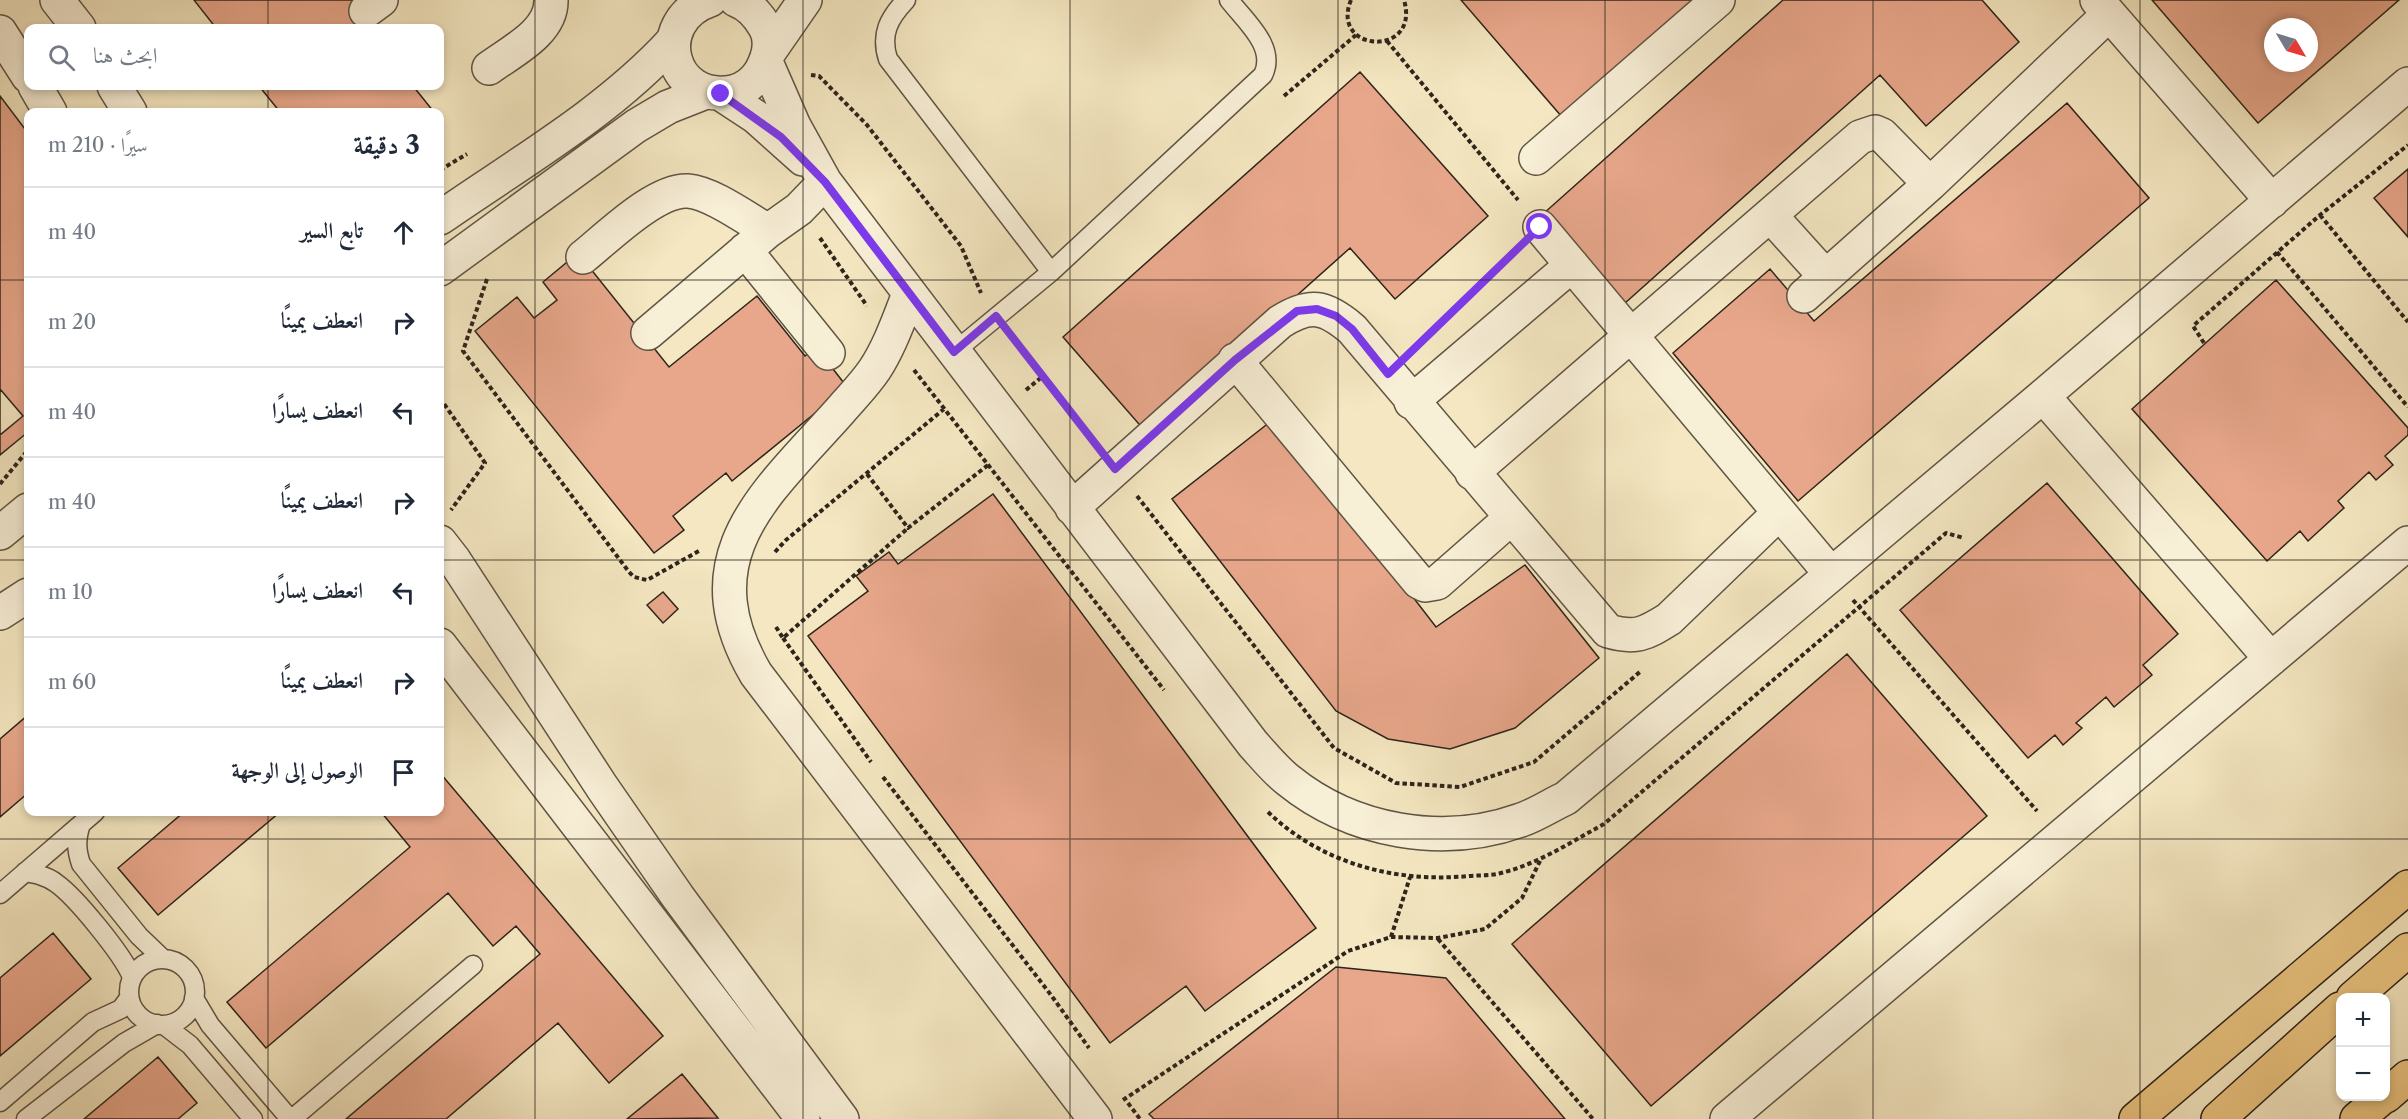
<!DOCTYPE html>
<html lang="ar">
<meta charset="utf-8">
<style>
:root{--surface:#fff;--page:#f6f6f7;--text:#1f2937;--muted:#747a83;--line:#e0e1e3}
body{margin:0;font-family:"Libre Caslon Text",Amiri,serif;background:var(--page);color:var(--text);direction:rtl}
.controls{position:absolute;right:18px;bottom:18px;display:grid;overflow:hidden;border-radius:12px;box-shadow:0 3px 9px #0003}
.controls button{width:54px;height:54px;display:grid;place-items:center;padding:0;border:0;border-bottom:2px solid var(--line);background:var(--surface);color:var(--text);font:30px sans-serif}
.compass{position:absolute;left:2264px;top:18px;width:54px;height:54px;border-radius:50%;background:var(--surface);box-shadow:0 3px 9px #0003;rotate:128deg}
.stop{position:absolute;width:18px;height:18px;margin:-14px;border:4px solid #7c3aed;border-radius:50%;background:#fff}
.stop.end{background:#7c3aed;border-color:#fff;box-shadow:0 2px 6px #0008}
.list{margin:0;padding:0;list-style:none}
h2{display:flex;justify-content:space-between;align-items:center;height:78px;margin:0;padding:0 24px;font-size:26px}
h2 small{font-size:20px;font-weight:400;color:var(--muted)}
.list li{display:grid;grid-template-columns:39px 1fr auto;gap:18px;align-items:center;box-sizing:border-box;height:90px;padding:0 24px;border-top:2px solid var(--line)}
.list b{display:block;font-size:22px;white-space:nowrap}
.list em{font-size:20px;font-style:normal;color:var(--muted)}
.icon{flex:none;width:33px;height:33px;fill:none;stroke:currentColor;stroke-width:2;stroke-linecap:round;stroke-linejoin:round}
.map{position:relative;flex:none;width:2408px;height:1119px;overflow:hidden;direction:ltr}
.search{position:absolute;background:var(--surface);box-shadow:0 3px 9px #0003;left:24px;top:24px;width:420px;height:66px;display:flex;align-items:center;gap:15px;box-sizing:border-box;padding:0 21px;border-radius:12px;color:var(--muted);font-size:22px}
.panel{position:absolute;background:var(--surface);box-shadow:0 3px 9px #0003;left:24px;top:108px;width:420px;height:708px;border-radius:12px;direction:rtl}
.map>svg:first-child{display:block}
.building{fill:#e8a78b;stroke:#2d241b;stroke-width:1.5;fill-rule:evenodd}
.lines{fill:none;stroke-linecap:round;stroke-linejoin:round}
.service-casing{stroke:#5f5544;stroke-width:21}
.minor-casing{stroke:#5f5544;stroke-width:36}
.tertiary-casing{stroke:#5f5544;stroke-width:36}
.primary-casing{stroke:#2d241b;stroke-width:36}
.motorway-casing{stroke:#2d241b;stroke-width:36}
.path{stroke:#2d241b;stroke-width:4;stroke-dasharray:4.5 3;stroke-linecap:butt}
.service{stroke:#f8efd7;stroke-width:18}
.minor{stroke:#f8efd7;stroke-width:33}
.tertiary{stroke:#f8efd7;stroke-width:33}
.primary{stroke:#eac480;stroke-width:33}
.motorway{stroke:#eac480;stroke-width:33}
.route{stroke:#7c3aed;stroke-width:8}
.grid{fill:none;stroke:#2d241b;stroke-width:1.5;stroke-opacity:0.55}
</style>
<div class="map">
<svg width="2408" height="1119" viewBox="0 0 2408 1119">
<rect width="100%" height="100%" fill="#f4e7c1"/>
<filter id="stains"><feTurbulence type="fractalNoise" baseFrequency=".00333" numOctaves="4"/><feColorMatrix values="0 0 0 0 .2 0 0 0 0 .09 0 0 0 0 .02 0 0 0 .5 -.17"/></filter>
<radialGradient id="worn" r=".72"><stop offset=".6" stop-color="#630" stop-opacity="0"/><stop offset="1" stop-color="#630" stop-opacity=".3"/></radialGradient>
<!-- building -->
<path class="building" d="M194,0H351L373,28H216Z
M1461,0H1699L1562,117Z
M1783,0H1982L2019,42L1926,126L1880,75L1624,304L1543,214Z
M2152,0H2399L2258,123ZM2273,27H2309V63H2273Z
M1360,72L1488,216L1395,299L1350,248L1145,431L1063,337Z
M259,86H413L434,112H280Z
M0,96L28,133V432L0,455Z
M2067,103L2149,198L1798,501L1673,353L1770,269L1814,321Z
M2408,169V237L2374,198Z
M578,253L669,367L757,296L805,356L816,347L847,387L732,481L726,473L673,516L684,530L654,553L475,331L517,297L534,318L557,300L543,282Z
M2276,280L2408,428V435L2385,456L2393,465L2376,480L2369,472L2338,501L2344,508L2308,541L2300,531L2267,561L2132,409Z
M0,389L23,416L0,435Z
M1275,418L1436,627L1525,565L1599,658L1515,728L1450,749L1388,739L1336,711L1172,499Z
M2047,483L2178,634L2143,665L2152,675L2114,707L2106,697L2076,723L2082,728L2063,745L2055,735L2028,758L1900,610Z
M993,494L1316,928L1205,1011L1186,986L1110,1043L808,636L868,591L856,576L889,552L898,564Z
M663,592L678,609L663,623L647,605Z
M1847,654L1987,816L1651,1106L1512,944Z
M28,715V793L0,817V739Z
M440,773L663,1036L609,1083L558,1023L446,1119H346L540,954L516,926L493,946L448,893L266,1048L227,1002L410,847L381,812H440Z
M184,812H280L158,915L118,868Z
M53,933L91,979L0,1056V978Z
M1336,967L1446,978L1565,1119H1154L1149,1114Z
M158,1057L197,1103L178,1119H84Z
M682,1074L718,1118L627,1119Z"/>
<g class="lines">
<defs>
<path id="service" d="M906,0C889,18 880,34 888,59L1051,272
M954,352L1051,272L1263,75C1277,47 1245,21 1229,0
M81,824C76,839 76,849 81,864L139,936L162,958
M25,872C36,874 47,876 56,883C76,897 123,955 132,977
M0,894L95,812
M129 992a33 33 0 1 1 66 0a33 33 0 1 1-66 0Z
M194,998L210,1025L290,1119
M164,1025L190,1045L253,1119
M0,1102L93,1022L121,1009L129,998
M26,1119L124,1043L157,1024
M292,1119L473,965"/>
<path id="minor" d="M710,0C649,21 670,104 733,92C745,89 755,81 761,71C768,58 773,41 765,27C758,15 750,5 736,0
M2097,0L2272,201
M366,11L381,0
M769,52L805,0
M766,62L794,126L825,182L1253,744C1264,756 1275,770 1288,780C1352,832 1443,848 1521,820C1536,815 1551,805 1566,798L2043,396L2408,84
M489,68C512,51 552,32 551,0
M721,94L756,117L803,159
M1536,158L1718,0
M1770,215L1825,276
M1540,227L1831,574
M745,250L828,353
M583,257C608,237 656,189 688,191C712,193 747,219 768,231
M909,294C899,319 890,346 875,369C865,384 852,397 840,411C766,494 687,556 756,674L1095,1119
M1804,296L1930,184L2109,14
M648,333L768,231L799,209L825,182
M1235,360L1419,582L1425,585L1437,583L1511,518
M2043,396L2271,659
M1411,402L1572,265
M1472,473L1860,137L1875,132L1882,135L1930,184
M1072,508L1280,322C1310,303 1325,306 1352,329L1608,631C1636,639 1645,634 1669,619L1779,513
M1727,1119L2408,543"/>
<path id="tertiary" d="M57,0L79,28
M0,32L28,76
M35,86L50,112
M114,86L130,112
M440,218C519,163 607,113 673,41
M440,269L636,126L668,107L706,92
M0,533L28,510
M440,542L454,560L602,787L678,897L842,1119
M0,613L28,595
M440,645L803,1119"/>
<path id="primary" d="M2136,1119L2408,887"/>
<path id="motorway" d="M2353,998L2408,950
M2386,1096L2408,1077
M2218,1119L2340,1009
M2357,1119L2384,1096"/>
</defs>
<!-- service casing -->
<use href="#service" class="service-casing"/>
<!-- minor casing -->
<use href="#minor" class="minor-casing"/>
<!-- tertiary casing -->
<use href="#tertiary" class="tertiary-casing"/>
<!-- primary casing -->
<use href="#primary" class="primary-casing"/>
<!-- motorway casing -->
<use href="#motorway" class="motorway-casing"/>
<!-- path -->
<path class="path" d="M1351,0C1329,53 1421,58 1404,0
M1387,41L1518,200
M811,75L819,76L867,125L961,246L981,293
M1284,96L1356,35
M205,112H208
M440,170L467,154
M2320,215L2408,322
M820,238L867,306
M2277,252L2408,407
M487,279L463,351L629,572L634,577L647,580L699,551
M1012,338L1093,441
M2204,343L2193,326L2320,215L2408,145
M1413,349L1514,252
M914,370L1164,690
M1026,390L1043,376
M440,398L485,463L451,510
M867,474L908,528L988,465
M0,484L28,450
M1137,496L1334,748L1396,783L1460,787L1534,762L1641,671
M775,552L786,540L944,409
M1853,600L2037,811
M776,627L783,638L908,528
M783,638L871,762
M883,777L1051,995L1089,1048
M1268,812C1322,864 1396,883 1469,876C1480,875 1491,876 1501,873C1538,864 1571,842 1604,824L1946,533L1964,538
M1391,937L1410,877
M1438,939L1593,1119
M1123,1100L1348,951L1391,937L1438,938L1485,929L1522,898L1541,859
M1128,1103L1140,1119"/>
<!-- service -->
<use href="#service" class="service"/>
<!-- minor -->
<use href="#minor" class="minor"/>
<!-- tertiary -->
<use href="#tertiary" class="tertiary"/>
<!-- primary -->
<use href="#primary" class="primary"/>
<!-- motorway -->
<use href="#motorway" class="motorway"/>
</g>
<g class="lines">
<!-- route -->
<path class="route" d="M721,94L781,137L825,182L954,352L996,316L1115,469L1235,360L1297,311L1317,309L1336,316L1352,329L1388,374L1540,227"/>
</g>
<!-- grid -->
<path class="grid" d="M268,0V28M535,0V1119M803,0V1119M1070,0V1119M1338,0V1119M1605,0V1119M1873,0V1119M2140,0V1119M268,86V112M0,280H28M440,280H2408M0,560H28M440,560H2408M268,812V1119M0,839H2408"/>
<rect width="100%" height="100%" filter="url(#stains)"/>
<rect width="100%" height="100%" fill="url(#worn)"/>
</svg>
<div class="controls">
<button>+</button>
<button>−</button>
</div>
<svg class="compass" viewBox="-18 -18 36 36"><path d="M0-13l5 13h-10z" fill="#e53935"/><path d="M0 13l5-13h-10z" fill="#747a83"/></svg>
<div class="stop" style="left:1540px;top:227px"></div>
<div class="stop end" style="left:721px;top:94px"></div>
<div class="search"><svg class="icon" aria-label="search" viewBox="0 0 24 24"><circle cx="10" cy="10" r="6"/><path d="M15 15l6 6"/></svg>ابحث هنا</div>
<section class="panel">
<h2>3 دقيقة<small>سيرًا · 210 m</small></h2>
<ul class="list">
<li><svg class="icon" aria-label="ahead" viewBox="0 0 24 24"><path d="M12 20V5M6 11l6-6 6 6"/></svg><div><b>تابع السير</b></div><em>40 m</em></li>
<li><svg class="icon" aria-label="right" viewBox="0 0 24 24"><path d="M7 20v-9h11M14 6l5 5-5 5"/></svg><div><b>انعطف يمينًا</b></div><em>20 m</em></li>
<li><svg class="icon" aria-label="left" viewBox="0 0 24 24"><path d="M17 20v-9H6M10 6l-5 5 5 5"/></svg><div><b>انعطف يسارًا</b></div><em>40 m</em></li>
<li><svg class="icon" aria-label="right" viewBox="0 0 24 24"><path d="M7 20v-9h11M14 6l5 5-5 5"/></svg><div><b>انعطف يمينًا</b></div><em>40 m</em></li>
<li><svg class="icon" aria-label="left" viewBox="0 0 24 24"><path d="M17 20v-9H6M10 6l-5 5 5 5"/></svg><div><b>انعطف يسارًا</b></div><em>10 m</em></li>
<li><svg class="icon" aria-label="right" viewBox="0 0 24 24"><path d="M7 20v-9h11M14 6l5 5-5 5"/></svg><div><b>انعطف يمينًا</b></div><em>60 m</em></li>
<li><svg class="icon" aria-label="arrive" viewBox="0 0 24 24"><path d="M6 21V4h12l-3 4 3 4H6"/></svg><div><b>الوصول إلى الوجهة</b></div></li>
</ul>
</section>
</div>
